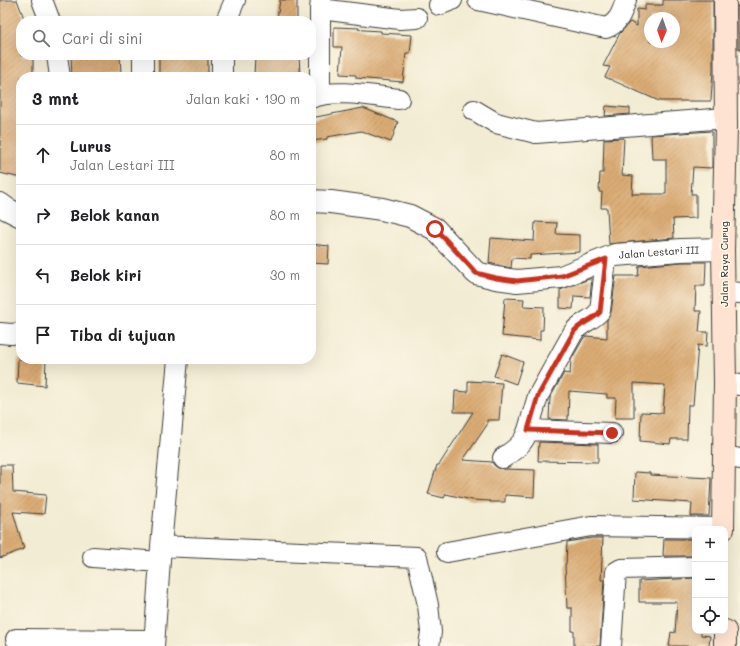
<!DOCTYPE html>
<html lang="id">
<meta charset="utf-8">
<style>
:root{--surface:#fff;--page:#f2f2f2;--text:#202124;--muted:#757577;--line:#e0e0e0}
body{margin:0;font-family:Mali,sans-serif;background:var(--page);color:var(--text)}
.controls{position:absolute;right:12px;bottom:12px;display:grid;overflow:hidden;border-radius:8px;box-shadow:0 4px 16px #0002}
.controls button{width:36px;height:36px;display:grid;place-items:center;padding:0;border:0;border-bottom:1px solid var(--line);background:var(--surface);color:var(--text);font:20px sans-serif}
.compass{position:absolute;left:644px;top:12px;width:36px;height:36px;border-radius:50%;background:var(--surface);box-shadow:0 4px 16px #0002;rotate:182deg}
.stop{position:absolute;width:12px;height:12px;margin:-9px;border:3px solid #c8321e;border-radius:50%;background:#fff}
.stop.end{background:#c8321e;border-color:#fff;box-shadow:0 1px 4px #0008}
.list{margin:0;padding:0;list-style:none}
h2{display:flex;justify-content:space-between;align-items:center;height:52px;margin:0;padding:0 16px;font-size:17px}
h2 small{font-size:13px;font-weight:400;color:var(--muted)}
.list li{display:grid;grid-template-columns:26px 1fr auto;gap:12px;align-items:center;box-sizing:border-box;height:60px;padding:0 16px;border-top:1px solid var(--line)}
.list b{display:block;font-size:15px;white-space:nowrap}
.list p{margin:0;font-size:13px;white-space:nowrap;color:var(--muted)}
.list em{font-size:13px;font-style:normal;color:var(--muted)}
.icon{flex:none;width:22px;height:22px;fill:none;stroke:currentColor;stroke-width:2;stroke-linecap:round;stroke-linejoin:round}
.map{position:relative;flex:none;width:740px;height:646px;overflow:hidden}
.search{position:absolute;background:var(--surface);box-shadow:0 4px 16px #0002;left:16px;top:16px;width:300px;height:44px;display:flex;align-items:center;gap:10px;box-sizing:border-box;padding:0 14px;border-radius:16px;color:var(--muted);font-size:15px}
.panel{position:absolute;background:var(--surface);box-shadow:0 4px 16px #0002;left:16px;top:72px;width:300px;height:292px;border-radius:16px}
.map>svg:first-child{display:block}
.building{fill:url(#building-hatch);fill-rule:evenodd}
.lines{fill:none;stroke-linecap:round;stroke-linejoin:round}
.minor-casing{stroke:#3c3b38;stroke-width:22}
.tertiary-casing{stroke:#3c3b38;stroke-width:24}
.secondary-casing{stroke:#3c3b38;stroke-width:24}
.minor{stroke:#fff;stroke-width:20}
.tertiary{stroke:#fff;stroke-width:22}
.secondary{stroke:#fee3d2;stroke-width:22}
.route{stroke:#c8321e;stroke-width:5}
.labels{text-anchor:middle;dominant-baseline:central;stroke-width:3.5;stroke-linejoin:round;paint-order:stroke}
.street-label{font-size:10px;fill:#1c1c1c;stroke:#fcf5e5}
</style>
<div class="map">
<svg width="740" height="646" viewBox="0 0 740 646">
<defs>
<pattern id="building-hatch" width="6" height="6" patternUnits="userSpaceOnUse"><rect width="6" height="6" fill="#dbac74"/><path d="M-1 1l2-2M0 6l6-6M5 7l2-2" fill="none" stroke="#bb9364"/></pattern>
</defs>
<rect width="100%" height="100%" fill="#fcf5e5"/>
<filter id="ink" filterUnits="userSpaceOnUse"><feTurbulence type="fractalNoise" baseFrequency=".025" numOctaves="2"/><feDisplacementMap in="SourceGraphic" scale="8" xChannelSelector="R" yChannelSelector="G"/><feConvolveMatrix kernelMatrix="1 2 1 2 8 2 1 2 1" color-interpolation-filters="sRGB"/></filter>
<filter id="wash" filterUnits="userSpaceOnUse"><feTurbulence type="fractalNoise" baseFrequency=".012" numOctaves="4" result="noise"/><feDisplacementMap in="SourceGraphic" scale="16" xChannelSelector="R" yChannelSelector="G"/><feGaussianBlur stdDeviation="0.9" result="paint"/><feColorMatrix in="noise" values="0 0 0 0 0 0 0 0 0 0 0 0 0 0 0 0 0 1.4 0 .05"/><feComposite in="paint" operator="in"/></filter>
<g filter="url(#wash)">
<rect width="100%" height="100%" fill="#f3ecd4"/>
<g id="blocks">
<!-- building -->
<path class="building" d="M0,0H17L25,21H21V56H33V77H21V178L0,173Z
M280,0H297V21H282V19H277Z
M663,0H713V69L711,101H659L605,77L610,67L603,66L620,33L630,22L637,26V9L645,10V5H663ZM650,18H674V42H650Z
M738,5H740V50L738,49Z
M334,27L359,28L358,29L364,30L381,31V33L412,35L410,53H406L403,82L356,78V75L340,74L342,47H334Z
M71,55H120L121,74L103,75V77H72Z
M159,55H208V77H159Z
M255,55H299L300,75H274V77H254Z
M606,106L630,108V114L605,116Z
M363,108L398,122L391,142L361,131L327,137V139L311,141V118Z
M712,131V168L693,167L691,194H696V218L673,219L674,238L609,244L607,208H601L602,192H599L600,173H603L604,139L624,138L622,175L633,176L632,194H666V159H652L651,135Z
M535,222L557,223L556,234L580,235V252L530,255V259L512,258L511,268L489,263L491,238L534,241Z
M311,244L329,246L328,264L311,263Z
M682,262H706L705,286H696L695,311H701L699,332H708L707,346L698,345L693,405H688L687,439H671L670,444L640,441L641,412L663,413L665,385L634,383V418H615L616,398H607V394L569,391L568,420L549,419L550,398L564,373L570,374L571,360L583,339L586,336L607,338V320L611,312L616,276H638L639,266Z
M592,278L590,297L574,296L573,309L560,308V290Z
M505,298L524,299L523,306L544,307L543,330H540V340L502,336Z
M502,354L523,362L516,384L494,376Z
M18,359H46L45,386L17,383Z
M468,381L502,383L499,420H487V425L463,460L492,462L494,465L498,468L504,469L535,470L534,497L505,495V502H490V501L472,500L446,494L444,498L428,494L437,465H439L473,412H454L455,391L468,392Z
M539,442L598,444V462L538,461Z
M0,465H12L13,492L46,495L44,514L13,512L24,549L0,558Z
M635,472L650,473V475L711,478L709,516H691L692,503L634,499Z
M592,538H603L601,580H604L600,646H574V631H572V608H567L565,564H566L567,542Z
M664,539H695V556H663Z
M695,578V631H701V635L710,636L709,646H669L671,632L675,633L677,602H639V581Z"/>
</g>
</g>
<g filter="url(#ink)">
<use href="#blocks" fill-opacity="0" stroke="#3c3b38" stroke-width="1"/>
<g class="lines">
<defs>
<path id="minor" d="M42,0L50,21
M478,0L606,28C619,23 622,12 626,0
M439,5L452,0
M320,9L400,19L417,18
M226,21L235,0
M57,55L60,77
M143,55V77
M222,77V55
M320,95V9L321,0
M311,98C335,88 372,96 399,99
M474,110L496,123L536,133L726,118
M606,259L600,311C592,321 579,323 573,333L538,396L528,430L612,433
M724,291L740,293
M0,333L11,334L21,333
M725,383L740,385
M725,456L740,459
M503,458C514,450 524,444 528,430
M161,546L417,557L428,605L431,632L429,646
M447,552L591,526L723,528
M93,557L160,562
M16,639L154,640
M154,646L161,546L178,359
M611,646L616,572L621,569L695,567"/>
<g id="tertiary">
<path id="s1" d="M311,201L331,202L382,209L410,216L435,229L476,273L496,278L517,281L561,277L615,255L681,250L723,249"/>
<path d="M0,204L7,209L21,216"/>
</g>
<path id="secondary" d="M723,529L725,383L723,249L726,128L725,0
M725,631V646"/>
</defs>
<!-- minor casing -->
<use href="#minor" class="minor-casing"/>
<!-- tertiary casing -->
<use href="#tertiary" class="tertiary-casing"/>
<!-- secondary casing -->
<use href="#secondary" class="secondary-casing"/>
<!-- minor -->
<use href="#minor" class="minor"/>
<!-- tertiary -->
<use href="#tertiary" class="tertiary"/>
<!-- secondary -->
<use href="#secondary" class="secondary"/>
</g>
</g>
<g class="lines" filter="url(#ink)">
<!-- route -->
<path class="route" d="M435,229L445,239L476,273L496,278L517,281L562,276L606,259L600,312C592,321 579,323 573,333L538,396L528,430L612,433"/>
</g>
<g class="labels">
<!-- street labels -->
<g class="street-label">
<text stroke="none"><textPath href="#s1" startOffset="377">Jalan Lestari III</textPath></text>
<text transform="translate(724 264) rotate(-90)">Jalan Raya Curug</text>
</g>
</g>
</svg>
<div class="controls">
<button>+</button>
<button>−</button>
<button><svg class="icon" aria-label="locate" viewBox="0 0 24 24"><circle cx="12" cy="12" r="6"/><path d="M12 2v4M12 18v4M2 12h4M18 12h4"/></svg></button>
</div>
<svg class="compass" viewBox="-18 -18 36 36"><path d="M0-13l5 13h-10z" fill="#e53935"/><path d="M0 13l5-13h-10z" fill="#757577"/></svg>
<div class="stop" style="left:435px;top:229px"></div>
<div class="stop end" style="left:612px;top:433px"></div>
<div class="search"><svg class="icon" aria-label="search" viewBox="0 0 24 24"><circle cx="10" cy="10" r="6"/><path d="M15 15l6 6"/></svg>Cari di sini</div>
<section class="panel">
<h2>3 mnt<small>Jalan kaki · 190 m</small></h2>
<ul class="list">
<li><svg class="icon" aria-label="ahead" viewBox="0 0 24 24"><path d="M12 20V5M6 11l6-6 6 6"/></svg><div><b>Lurus</b><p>Jalan Lestari III</p></div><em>80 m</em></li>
<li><svg class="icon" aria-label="right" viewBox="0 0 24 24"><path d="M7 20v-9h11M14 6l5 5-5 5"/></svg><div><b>Belok kanan</b></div><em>80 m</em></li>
<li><svg class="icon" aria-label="left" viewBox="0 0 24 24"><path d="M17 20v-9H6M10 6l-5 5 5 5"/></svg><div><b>Belok kiri</b></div><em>30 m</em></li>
<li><svg class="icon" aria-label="arrive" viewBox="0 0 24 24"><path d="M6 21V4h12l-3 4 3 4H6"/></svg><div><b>Tiba di tujuan</b></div></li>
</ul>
</section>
</div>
